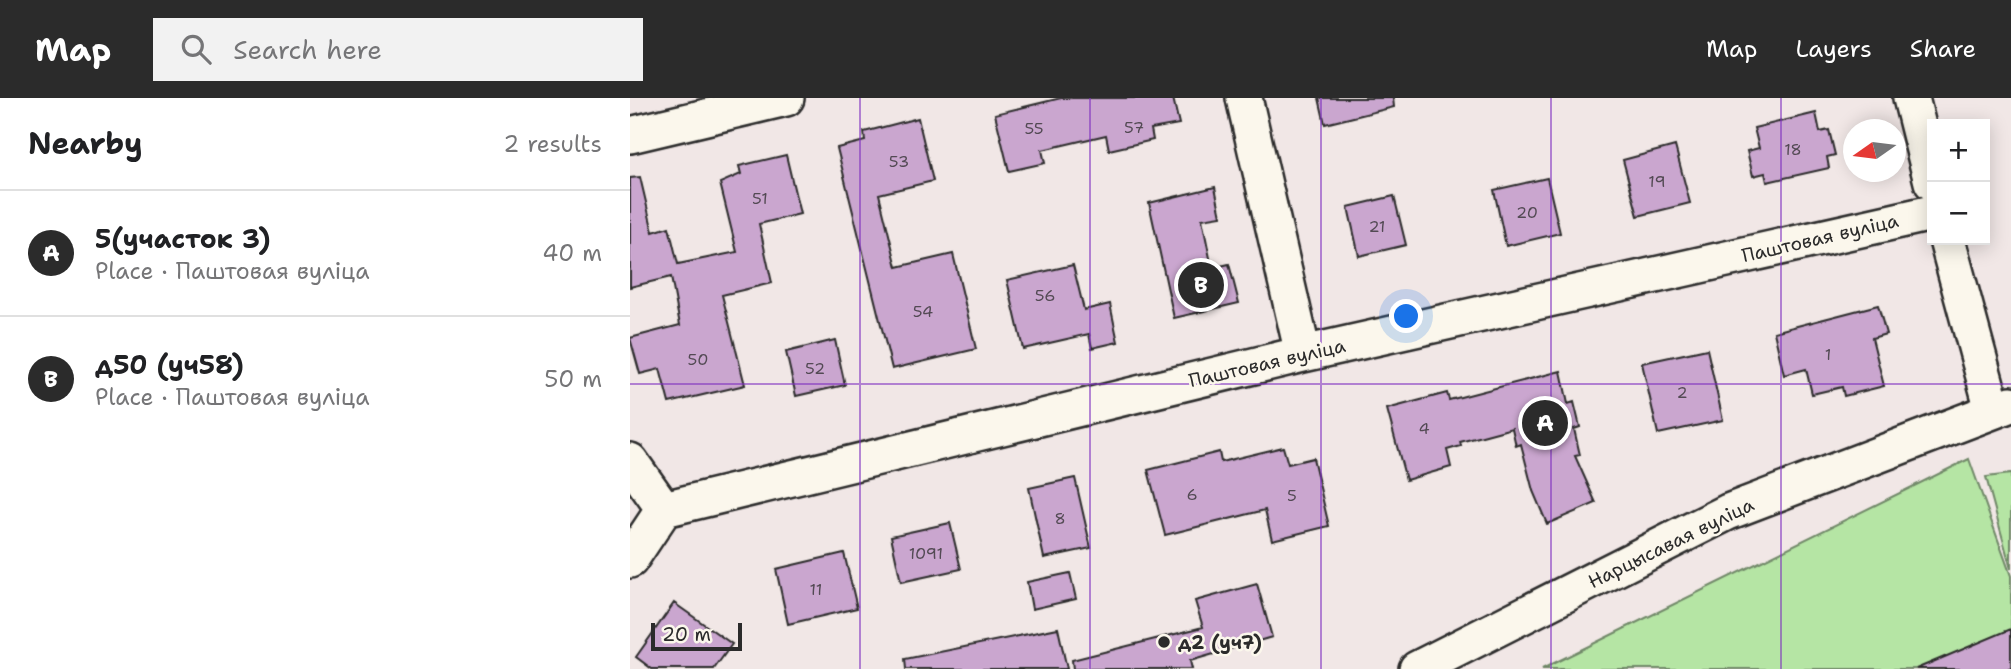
<!DOCTYPE html>
<meta charset="utf-8">
<style>
:root{--surface:#fff;--page:#f2f2f2;--text:#202124;--muted:#757577;--line:#e0e0e0;--accent:#2b2b2b}
body{margin:0;font-family:"Shantell Sans",sans-serif;background:var(--page);color:var(--text)}
.controls{position:absolute;right:21px;top:21px;display:grid;overflow:hidden;border-radius:0px;box-shadow:0 4px 18px #0003}
.controls button{width:63px;height:63px;display:grid;place-items:center;padding:0;border:0;border-bottom:2px solid var(--line);background:var(--surface);color:var(--text);font:35px sans-serif}
.compass{position:absolute;left:1213px;top:21px;width:63px;height:63px;border-radius:50%;background:var(--surface);box-shadow:0 4px 18px #0003;rotate:256deg}
.scale{position:absolute;left:21px;bottom:18px;width:91px;box-sizing:border-box;padding-left:7px;border:4px solid #2b2b2b;border-top:0;font-size:19px;line-height:24px;white-space:nowrap;color:#2b2b2b;-webkit-text-stroke:5px #fbf7ec;paint-order:stroke}
.you{position:absolute;left:777px;top:219px;width:24px;height:24px;margin:-18px;border:5px solid #fff;border-radius:50%;background:#1a73e8;box-shadow:0 0 0 10px #1a73e833}
.badge{display:grid;place-items:center;width:46px;height:46px;border-radius:50%;background:var(--accent);color:#fff;font-size:23px;font-weight:700}
.pin{position:absolute;translate:-50% -50%;border:4px solid #fff;box-shadow:0 2px 7px #0006}
.list{margin:0;padding:0;list-style:none}
h2{display:flex;justify-content:space-between;align-items:center;height:91px;margin:0;padding:0 28px;font-size:30px}
h2 small{font-size:23px;font-weight:400;color:var(--muted)}
.list li{display:grid;grid-template-columns:46px 1fr auto;gap:21px;align-items:center;box-sizing:border-box;height:126px;padding:0 28px;border-top:2px solid var(--line)}
.list b{display:block;font-size:26px;white-space:nowrap}
.list p{margin:0;font-size:23px;white-space:nowrap;color:var(--muted)}
.list em{font-size:23px;font-style:normal;color:var(--muted)}
.icon{flex:none;width:38px;height:38px;fill:none;stroke:currentColor;stroke-width:2;stroke-linecap:round;stroke-linejoin:round}
.map{position:relative;flex:none;width:1381px;height:571px;overflow:hidden}
header{display:flex;align-items:center;gap:42px;box-sizing:border-box;height:98px;padding:0 35px;background:var(--accent);color:#fff}
header strong{font-size:33px}
nav{display:flex;gap:38px;margin-inline-start:auto;font-size:24px}
.search{width:490px;height:63px;background:var(--page);display:flex;align-items:center;gap:18px;box-sizing:border-box;padding:0 24px;border-radius:0px;color:var(--muted);font-size:26px}
main{display:flex}
aside{flex:1;background:var(--surface)}
.map>svg:first-child{display:block}
.green{fill:#b5e5a4;stroke:#708868;stroke-width:2}
.building{fill:#caa6cf;stroke:#2b2b2b;stroke-width:2}
.lines{fill:none;stroke-linecap:round;stroke-linejoin:round}
.minor-casing{stroke:#2b2b2b;stroke-width:40}
.minor{stroke:#fbf7ec;stroke-width:35}
.grid{fill:none;stroke:#7b2cbf;stroke-width:2;stroke-opacity:0.55}
.poi-dot{fill:#2b2b2b;stroke:#fbf7ec;stroke-width:2.5}
.labels{text-anchor:middle;dominant-baseline:central;stroke-width:5;stroke-linejoin:round;paint-order:stroke}
.number-label{font-size:16px;fill:#534a54}
.street-label{font-size:19px;fill:#2b2b2b;stroke:#fbf7ec}
.poi-label{font-size:19px;font-weight:bold;fill:#2b2b2b;stroke:#fbf7ec;text-anchor:start}
</style>
<header>
<strong>Map</strong>
<div class="search"><svg class="icon" aria-label="search" viewBox="0 0 24 24"><circle cx="10" cy="10" r="6"/><path d="M15 15l6 6"/></svg>Search here</div>
<nav><a>Map</a><a>Layers</a><a>Share</a></nav>
</header>
<main>
<aside>
<h2>Nearby<small>2 results</small></h2>
<ul class="list">
<li><span class="badge">A</span><div><b>5(участок 3)</b><p>Place · Паштовая вуліца</p></div><em>40 m</em></li>
<li><span class="badge">B</span><div><b>д50 (уч58)</b><p>Place · Паштовая вуліца</p></div><em>50 m</em></li>
</ul>
</aside>
<div class="map">
<svg width="1381" height="571" viewBox="0 0 1381 571">
<rect width="100%" height="100%" fill="#f1e7e6"/>
<filter id="ink" filterUnits="userSpaceOnUse"><feTurbulence type="fractalNoise" baseFrequency=".0143" numOctaves="2"/><feDisplacementMap in="SourceGraphic" scale="14" xChannelSelector="R" yChannelSelector="G"/><feConvolveMatrix kernelMatrix="1 2 1 2 8 2 1 2 1" color-interpolation-filters="sRGB"/></filter>
<g filter="url(#ink)">
<!-- green -->
<path class="green" d="M1339,361L1381,478V571H912Z
M1381,376V471L1356,379Z"/>
<!-- building -->
<path class="building" d="M431,0H543L549,26L521,31L523,42L479,52L476,37L412,52L415,65L379,73L365,16Z
M689,0H763L764,9L695,26Z
M1186,15L1190,34L1199,32L1205,57L1197,59L1199,70L1137,84L1135,75L1123,78L1117,53L1129,50L1124,30Z
M288,20L303,83L249,96L267,169L323,156L346,251L262,271L207,50L235,43L234,34Z
M1045,48L1060,105L1008,118L993,62Z
M156,57L170,116L129,126L142,185L92,197L115,287L39,305L30,271L10,276L0,240L50,227L41,179L0,189V80L10,79L23,134L39,129L48,166L107,154L90,85L111,76L109,68Z
M917,80L930,135L876,148L864,92Z
M585,89L591,118L572,121L582,170L599,166L609,205L544,220L519,105Z
M764,98L776,147L729,158L718,109Z
M443,167L454,212L480,206L488,244L462,250L459,236L393,251L377,182Z
M1248,207L1256,236L1242,240L1254,288L1214,298L1212,289L1182,296L1176,271L1154,277L1144,234Z
M205,242L215,287L166,298L156,254Z
M1077,251L1093,322L1028,336L1012,265Z
M931,273L938,306L944,304L950,329L944,331L950,357L945,358L966,405L917,426L903,393L891,346L886,348L882,330L830,344L831,348L817,352L821,369L776,382L757,311L817,295L819,302Z
M653,349L658,366L683,360L699,428L642,442L635,412L535,437L518,372L589,354L591,364Z
M445,380L461,450L414,460L399,390Z
M320,425L331,471L271,484L261,438Z
M214,455L227,510L158,526L146,471Z
M440,475L446,501L402,511L397,484Z
M627,486L642,539L560,563L562,571H443L442,562L573,529L565,503Z
M44,505L102,546L84,571H22L6,559Z
M428,530L437,571H276L275,561Z
M1381,531V571H1286Z"/>
<g class="lines">
<defs>
<path id="minor" d="M614,0L673,256
M1281,0L1302,84
M0,37L156,0
M1317,142L1363,312
M0,363L34,411
M0,462L34,411L673,256L1302,115
M787,571L1098,414L1381,306"/>
</defs>
<!-- minor casing -->
<use href="#minor" class="minor-casing"/>
<!-- minor -->
<use href="#minor" class="minor"/>
</g>
</g>
<!-- grid -->
<path class="grid" d="M230,0V571M460,0V571M691,0V571M921,0V571M1151,0V571M0,286H1381"/>
<!-- markers -->
<circle class="poi-dot" cx="534" cy="544" r="7"/>
<g class="labels">
<!-- number labels -->
<g class="number-label">
<text x="504" y="29">57</text>
<text x="404" y="30">55</text>
<text x="1163" y="51">18</text>
<text x="269" y="63">53</text>
<text x="1027" y="83">19</text>
<text x="130" y="100">51</text>
<text x="897" y="114">20</text>
<text x="747" y="128">21</text>
<text x="415" y="197">56</text>
<text x="293" y="213">54</text>
<text x="1198" y="256">1</text>
<text x="68" y="261">50</text>
<text x="185" y="270">52</text>
<text x="1052" y="294">2</text>
<text x="794" y="330">4</text>
<text x="562" y="396">6</text>
<text x="662" y="397">5</text>
<text x="430" y="420">8</text>
<text x="296" y="455">1091</text>
<text x="186" y="491">11</text>
</g>
<!-- street labels -->
<g class="street-label">
<text transform="translate(1190 140) rotate(-13)">Паштовая вуліца</text>
<text transform="translate(637 265) rotate(-13)">Паштовая вуліца</text>
<text transform="translate(1041 445) rotate(-26)">Нарцысавая вуліца</text>
</g>
<!-- poi labels -->
<g class="poi-label">
<text x="548" y="544">д2 (уч7)</text>
</g>
</g>
</svg>
<div class="controls">
<button>+</button>
<button>−</button>
</div>
<svg class="compass" viewBox="-18 -18 36 36"><path d="M0-13l5 13h-10z" fill="#e53935"/><path d="M0 13l5-13h-10z" fill="#757577"/></svg>
<div class="scale">20 m</div>
<div class="you"></div>
<div class="pin badge" style="left:915px;top:325px">A</div>
<div class="pin badge" style="left:571px;top:187px">B</div>
</div>
</main>
